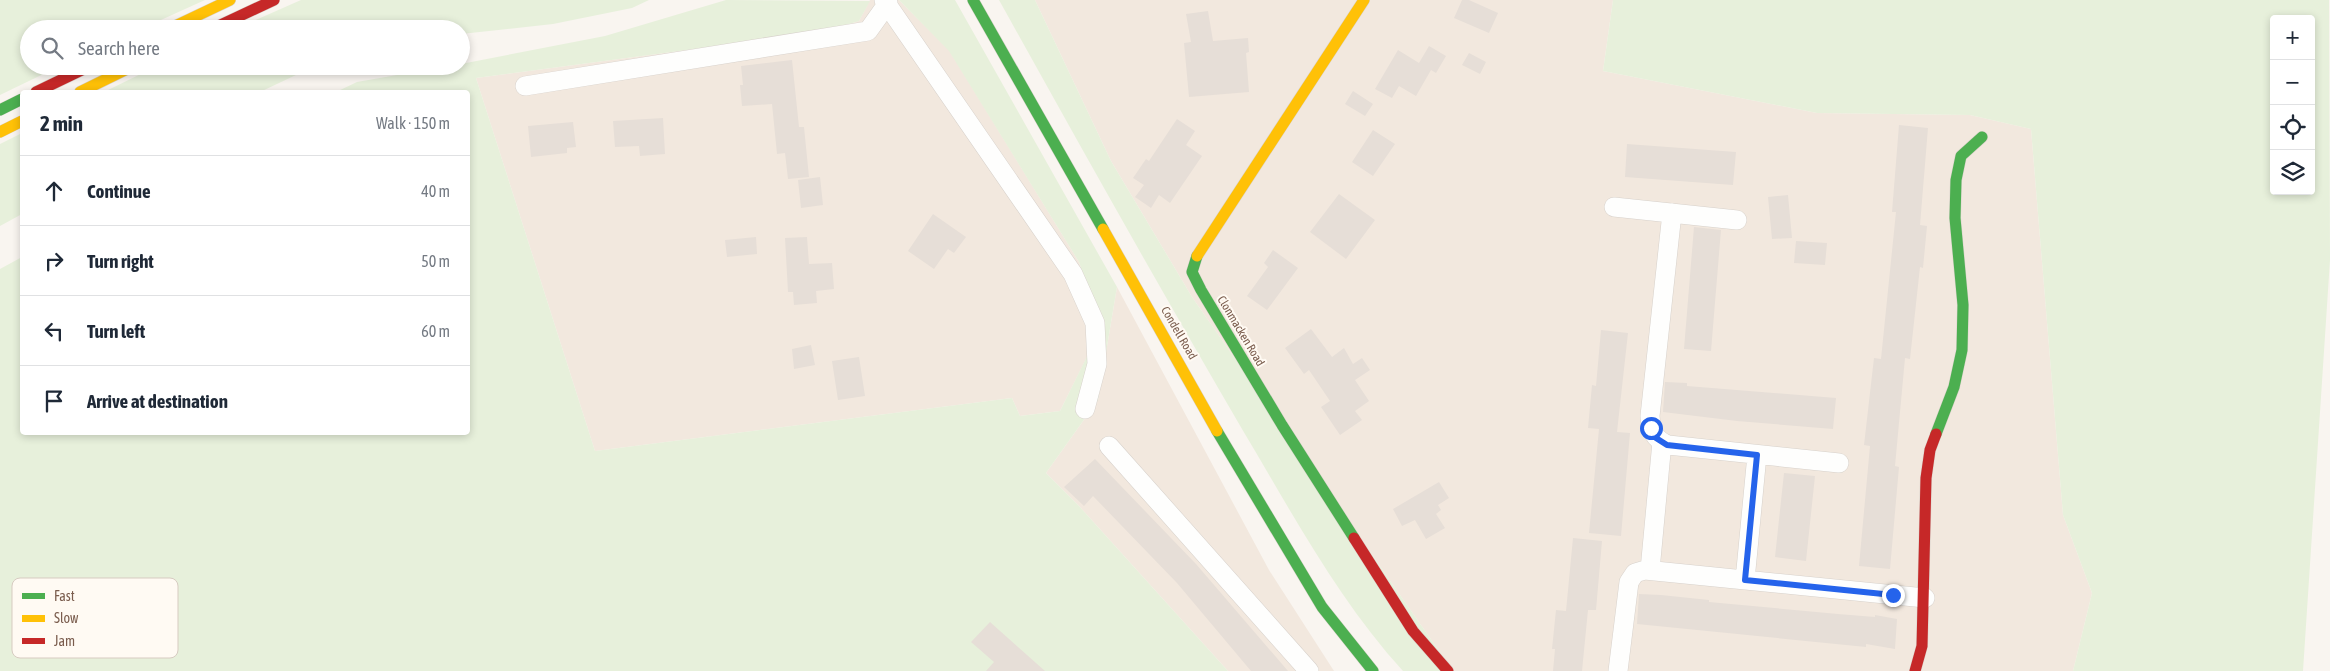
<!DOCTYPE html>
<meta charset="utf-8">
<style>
:root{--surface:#fff;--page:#f2f2f3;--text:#1f2937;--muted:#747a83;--line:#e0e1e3}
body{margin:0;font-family:"Asap Condensed",sans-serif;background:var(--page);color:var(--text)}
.controls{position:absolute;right:15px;top:15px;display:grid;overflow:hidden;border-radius:5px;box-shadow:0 2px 8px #0003}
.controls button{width:45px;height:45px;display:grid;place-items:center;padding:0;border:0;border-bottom:1px solid var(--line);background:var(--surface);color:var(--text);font:25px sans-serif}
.stop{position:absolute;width:15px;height:15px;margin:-11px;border:4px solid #2563eb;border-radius:50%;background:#fff}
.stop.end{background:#2563eb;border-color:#fff;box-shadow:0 1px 5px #0008}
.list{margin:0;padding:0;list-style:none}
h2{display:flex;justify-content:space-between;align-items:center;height:65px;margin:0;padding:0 20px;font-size:21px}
h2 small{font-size:16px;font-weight:400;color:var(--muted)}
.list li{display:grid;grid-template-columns:32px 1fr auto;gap:15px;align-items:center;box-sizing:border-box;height:70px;padding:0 20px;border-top:1px solid var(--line)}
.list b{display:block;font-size:19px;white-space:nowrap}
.list em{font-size:16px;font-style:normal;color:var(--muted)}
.icon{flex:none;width:28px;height:28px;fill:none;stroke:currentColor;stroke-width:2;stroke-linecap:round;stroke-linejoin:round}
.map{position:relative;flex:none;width:2330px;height:671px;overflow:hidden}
.search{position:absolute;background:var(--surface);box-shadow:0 2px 8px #0003;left:20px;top:20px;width:450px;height:55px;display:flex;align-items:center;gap:12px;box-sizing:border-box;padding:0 18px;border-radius:28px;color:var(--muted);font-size:19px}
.panel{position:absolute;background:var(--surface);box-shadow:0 2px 8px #0003;left:20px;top:90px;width:450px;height:345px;border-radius:5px}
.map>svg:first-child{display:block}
.residential{fill:#f2e8de}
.green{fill:#e7f0db;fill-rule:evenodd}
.building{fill:#e6ded7}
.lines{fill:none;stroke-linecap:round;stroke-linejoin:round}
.street-casing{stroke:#d7d1cb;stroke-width:20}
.fast-casing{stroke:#d9d2cb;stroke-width:12}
.slow-casing{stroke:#d9d2cb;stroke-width:12}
.jam-casing{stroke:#d9d2cb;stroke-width:12}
.street{stroke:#fefefd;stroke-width:19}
.fast{stroke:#4caf50;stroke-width:11}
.slow{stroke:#ffc107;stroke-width:11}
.jam{stroke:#c62828;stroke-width:11}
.route{stroke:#2563eb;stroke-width:6}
.labels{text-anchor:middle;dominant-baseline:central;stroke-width:4;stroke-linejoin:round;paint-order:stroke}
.street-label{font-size:12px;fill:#7a5c4d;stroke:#fffaf3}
.key{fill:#fffaf3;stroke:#d7cbc1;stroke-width:1}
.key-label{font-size:14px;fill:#7a5c4d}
</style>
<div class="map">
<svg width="2330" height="671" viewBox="0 0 2330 671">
<rect width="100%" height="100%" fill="#f9f5f0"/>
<!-- residential -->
<path class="residential" d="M870,0H899L949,50L1079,262L1101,329L1060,411L1020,416L1012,398L595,451L476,78L823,32L859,21Z
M1035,0H1613L1603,71L1817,113L1970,115L2031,129L2063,515L2092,593L2073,671H1453L1192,297L1111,161Z
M1117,287L1269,570L1334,671H1228L1079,506L1046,473L1098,400Z"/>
<!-- green -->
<path class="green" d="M0,0H205L141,29H29V66H60L0,95Z
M301,0H649L632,8L553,24L461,34V29H235Z
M726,0L870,1L859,21L823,32L476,78L595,451L1012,398L1020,416L1060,411L1101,328L1079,262L949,51L899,0H955L1117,287L1098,400L1046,473L1079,506L1228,671H0V269L22,257V432H468V92H336L357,82L448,66H461V64L605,36Z
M999,0H1035L1111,161L1192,297L1453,671H1403C1338,600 1291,511 1242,429C1159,287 1079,144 999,0Z
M1613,0H2329L2330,260L2303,671H2073L2092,593L2063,515L2031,129L1970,115L1817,113L1603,71ZM2274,19H2311V191H2274Z
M157,66H315L260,92H104Z
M22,133V214L0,226V144Z"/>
<!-- building -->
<path class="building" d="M1462,0H1469L1498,13L1489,33L1454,18Z
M1208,11L1213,41L1248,38L1249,52L1246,53L1249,92L1189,97L1184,43L1191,42L1186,14Z
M1429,46L1446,56L1436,73L1431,70L1416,96L1399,86L1392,98L1375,89L1398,50L1419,63Z
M1469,53L1486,62L1480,74L1462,65Z
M792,60L799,127H804L809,177L788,179L785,153L777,154L772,104L742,106L740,85H743L741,66Z
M1353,91L1373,104L1365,116L1345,104Z
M663,118L665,154L640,156L639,146L615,147L613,121Z
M1177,119L1195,131L1186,145L1202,156L1170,203L1159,195L1151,208L1135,197L1144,185L1133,178L1146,159L1149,161Z
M573,122L576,147L567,148V153L531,157L528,126Z
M1899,125L1928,128L1920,225L1927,226L1923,268L1920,267L1910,359L1905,358L1895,466L1899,467L1890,569L1859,566L1870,446L1864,445L1874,358L1881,359L1896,212H1892Z
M1373,130L1395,144L1373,176L1352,162Z
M1627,144L1736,152L1733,185L1625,177Z
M820,177L823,205L801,208L798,180Z
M1339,194L1375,220L1346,259L1310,232Z
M1788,195L1792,238L1772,239L1768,197Z
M933,214L966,237L954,253L948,249L934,269L908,251Z
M1694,227L1721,230L1711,351L1684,349Z
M756,237L757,254L727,257L725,240Z
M807,237L809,264L832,263L834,289L816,291L817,303L794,305L793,292H788L785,238Z
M1796,241L1827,243L1825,265L1794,263Z
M1273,250L1298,268L1267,310L1247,296L1268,267L1264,263Z
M1311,329L1332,357L1344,348L1353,364L1362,358L1370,370L1355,380L1369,401L1355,411L1362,420L1340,435L1321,407L1330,401L1309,370L1304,374L1285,348Z
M1601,330L1628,333L1617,432L1630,433L1621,536L1589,533L1599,429L1588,428L1592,385L1596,386Z
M811,345L815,365L794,369L792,349Z
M859,357L865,396L838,400L832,361Z
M1665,382L1687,383V386L1836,398L1833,429L1737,421L1663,412Z
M1095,459L1196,564L1288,671H1251L1177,583L1093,496L1084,506L1064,487Z
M1784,473L1815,476L1806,561L1775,557Z
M1439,482L1449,498L1438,505L1441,510L1436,514L1445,528L1426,539L1415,520L1402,526L1393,509Z
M1573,538L1602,541L1596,610H1588L1582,671H1553L1555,649H1552L1556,610L1566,611Z
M1639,594L1661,595L1709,600V602L1838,614L1875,617V615L1897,619L1895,649L1866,644V647L1637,624Z
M990,622L1045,671H986L994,662L971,642Z"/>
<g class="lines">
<defs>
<path id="street" d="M884,0L1073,274L1095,323L1097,364L1085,409
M525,86L868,31L888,3
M1614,207L1737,220
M1672,213L1650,416C1651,431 1654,439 1668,445L1839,463
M1109,446L1309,671
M1650,570L1662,442
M1745,580L1757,455
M1618,671L1629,582L1635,573L1645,570L1925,598"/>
<path id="fast" d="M973,0L1103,229
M0,110L22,99
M1197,256L1192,272L1201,290L1282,425L1354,538
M1217,431L1322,607L1373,671
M1936,434L1954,387L1962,350L1963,305L1955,218L1956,180L1961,156L1982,137"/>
<path id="slow" d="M169,29L230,0
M80,92L133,66
M0,132L22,121
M1103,229L1217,431
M1197,256L1364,0"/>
<path id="jam" d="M212,29L274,0
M36,92L90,66
M1354,538L1413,631L1448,671
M1915,671L1922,646L1926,478L1930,450L1936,434"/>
</defs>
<!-- street casing -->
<use href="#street" class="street-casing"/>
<!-- fast casing -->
<use href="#fast" class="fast-casing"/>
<!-- slow casing -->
<use href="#slow" class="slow-casing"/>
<!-- jam casing -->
<use href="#jam" class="jam-casing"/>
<!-- street -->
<use href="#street" class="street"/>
<!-- fast -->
<use href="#fast" class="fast"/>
<!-- slow -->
<use href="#slow" class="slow"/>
<!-- jam -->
<use href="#jam" class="jam"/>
</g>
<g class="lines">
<!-- route -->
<path class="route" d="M1651,428L1656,438L1667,445L1757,455L1745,580L1893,595"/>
</g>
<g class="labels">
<!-- street labels -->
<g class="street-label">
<text transform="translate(1241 331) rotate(59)">Clonmacken Road</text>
<text transform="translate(1179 333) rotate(60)">Condell Road</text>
</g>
</g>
<!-- legend -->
<rect x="12" y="578" width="166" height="80" rx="8" class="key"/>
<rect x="22" y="593" width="23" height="6" fill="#4caf50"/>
<rect x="22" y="615" width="23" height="7" fill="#ffc107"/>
<rect x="22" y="638" width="23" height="6" fill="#c62828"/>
<g class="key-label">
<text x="54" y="601">Fast</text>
<text x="54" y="623">Slow</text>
<text x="54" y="646">Jam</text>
</g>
</svg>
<div class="controls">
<button>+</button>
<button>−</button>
<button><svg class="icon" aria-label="locate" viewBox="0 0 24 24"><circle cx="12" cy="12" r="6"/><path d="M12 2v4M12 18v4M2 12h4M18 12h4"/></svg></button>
<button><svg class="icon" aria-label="layers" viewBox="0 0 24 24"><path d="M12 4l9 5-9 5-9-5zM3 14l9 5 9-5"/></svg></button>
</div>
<div class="stop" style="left:1651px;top:428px"></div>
<div class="stop end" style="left:1893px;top:595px"></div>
<div class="search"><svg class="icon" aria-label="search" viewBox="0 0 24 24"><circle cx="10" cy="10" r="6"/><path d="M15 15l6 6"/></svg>Search here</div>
<section class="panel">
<h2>2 min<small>Walk · 150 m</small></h2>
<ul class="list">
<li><svg class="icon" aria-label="ahead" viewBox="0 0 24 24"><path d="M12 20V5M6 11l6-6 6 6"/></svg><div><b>Continue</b></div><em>40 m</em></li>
<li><svg class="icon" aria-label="right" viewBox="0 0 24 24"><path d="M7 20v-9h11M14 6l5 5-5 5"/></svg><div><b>Turn right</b></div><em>50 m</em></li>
<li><svg class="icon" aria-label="left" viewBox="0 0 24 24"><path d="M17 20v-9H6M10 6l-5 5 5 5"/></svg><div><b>Turn left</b></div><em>60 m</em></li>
<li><svg class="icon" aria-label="arrive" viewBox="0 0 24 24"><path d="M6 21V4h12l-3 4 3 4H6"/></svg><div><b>Arrive at destination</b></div></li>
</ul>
</section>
</div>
